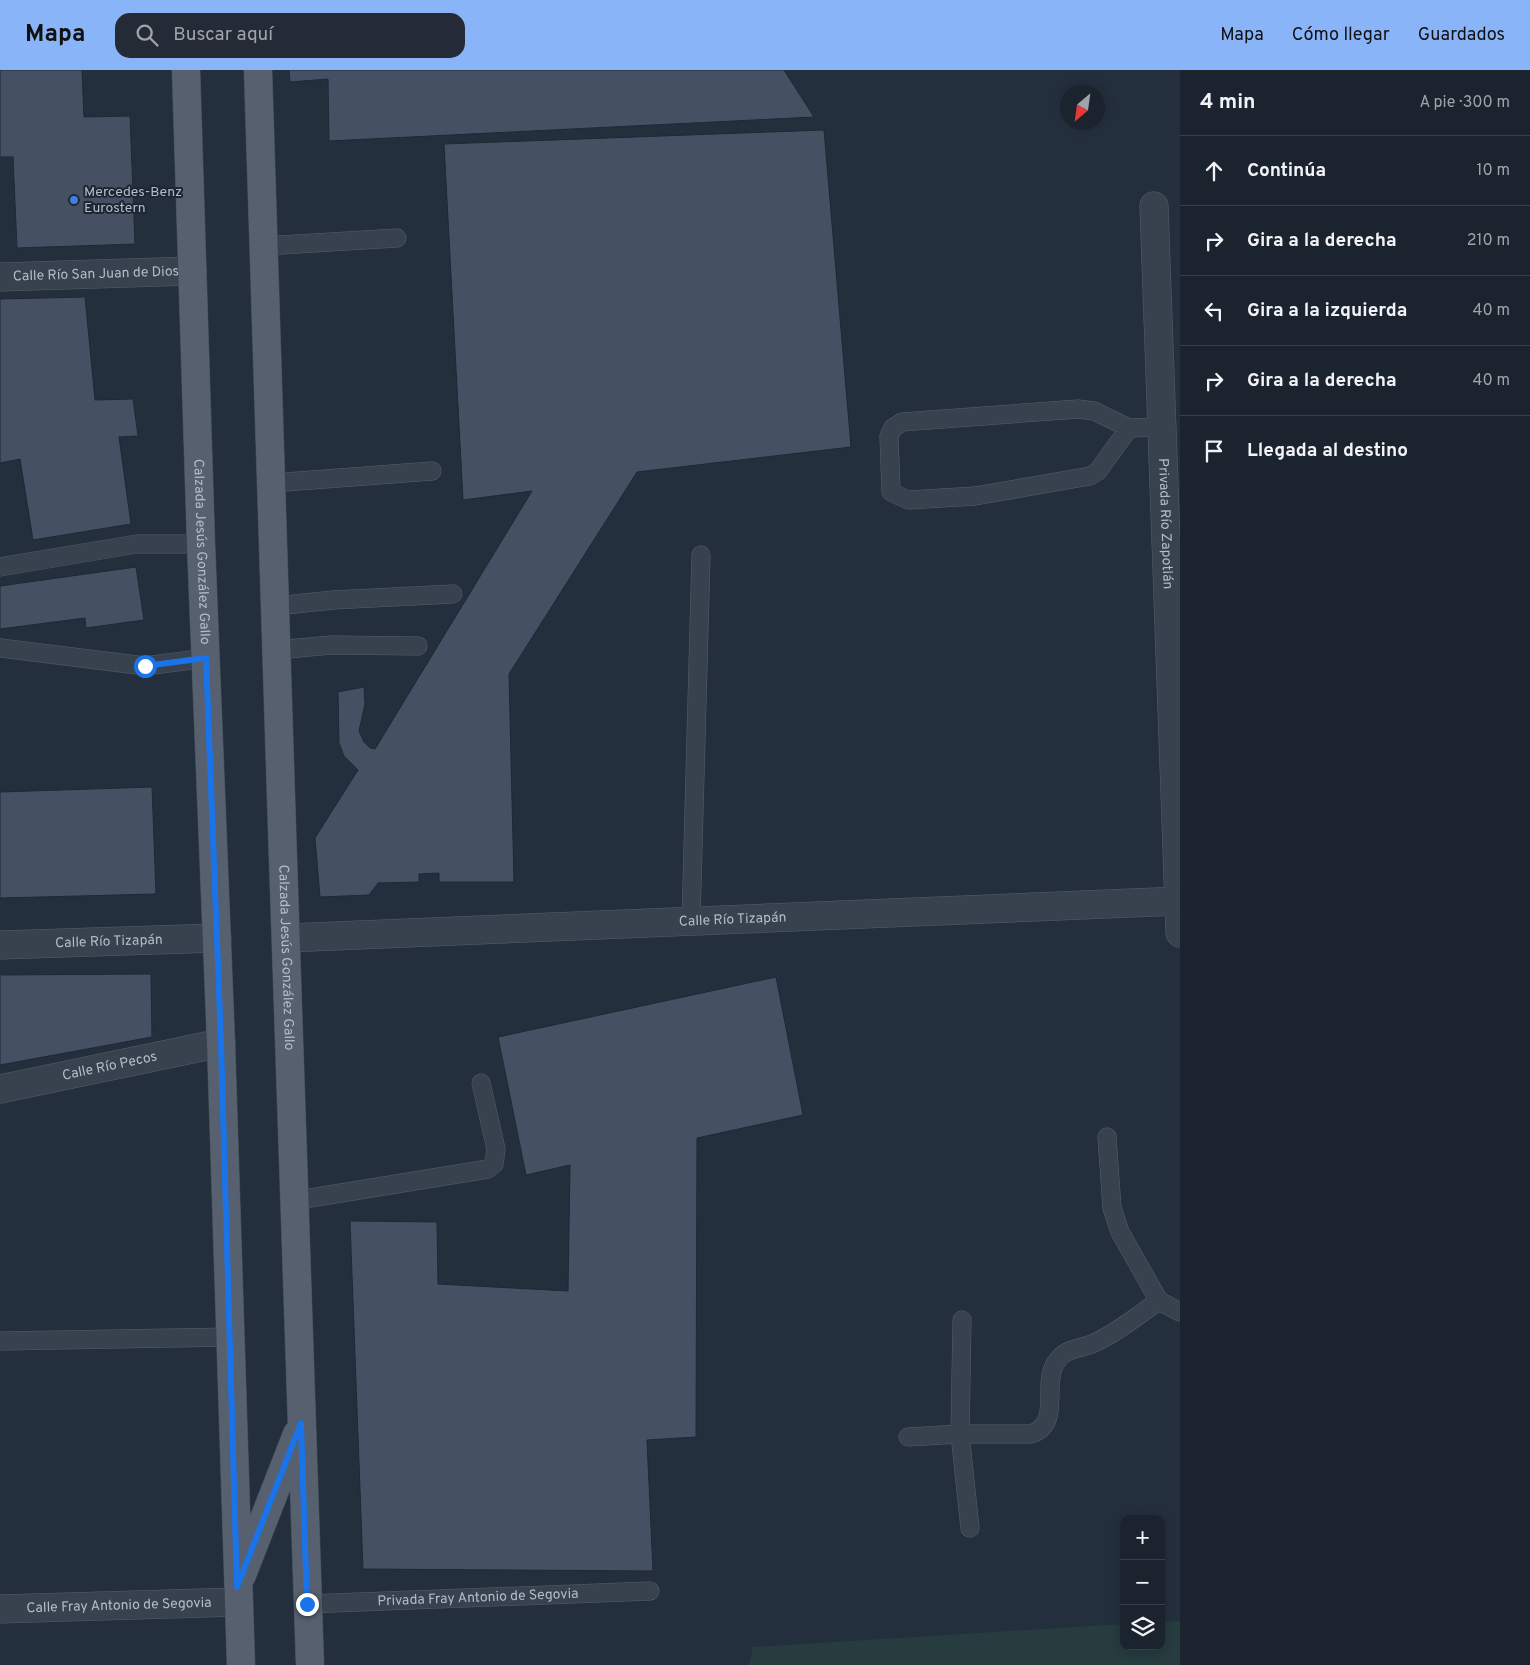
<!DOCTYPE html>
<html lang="es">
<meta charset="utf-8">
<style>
:root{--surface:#1b232e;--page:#242b36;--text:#f1f3f6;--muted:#a0a4aa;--line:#39404a;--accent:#8ab4f8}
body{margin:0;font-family:Overpass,sans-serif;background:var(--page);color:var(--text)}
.controls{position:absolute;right:15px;bottom:15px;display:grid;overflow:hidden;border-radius:10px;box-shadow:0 2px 12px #0003}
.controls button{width:45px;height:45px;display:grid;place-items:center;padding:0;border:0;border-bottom:1px solid var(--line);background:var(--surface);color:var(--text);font:25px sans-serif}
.compass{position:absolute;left:1060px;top:15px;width:45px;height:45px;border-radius:50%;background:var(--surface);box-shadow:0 2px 12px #0003;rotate:209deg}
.stop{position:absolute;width:15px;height:15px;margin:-11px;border:4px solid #1a73e8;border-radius:50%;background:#fff}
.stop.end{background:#1a73e8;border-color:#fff;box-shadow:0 1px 5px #0008}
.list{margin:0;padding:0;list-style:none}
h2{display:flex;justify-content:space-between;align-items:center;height:65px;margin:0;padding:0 20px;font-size:21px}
h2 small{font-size:16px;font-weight:400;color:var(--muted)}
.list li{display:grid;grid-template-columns:32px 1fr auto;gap:15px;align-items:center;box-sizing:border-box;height:70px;padding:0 20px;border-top:1px solid var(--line)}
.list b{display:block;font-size:19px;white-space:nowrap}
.list em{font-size:16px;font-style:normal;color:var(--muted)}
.icon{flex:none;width:28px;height:28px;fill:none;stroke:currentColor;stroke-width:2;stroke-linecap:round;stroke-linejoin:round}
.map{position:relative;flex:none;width:1180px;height:1595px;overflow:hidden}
header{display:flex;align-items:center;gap:30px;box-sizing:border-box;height:70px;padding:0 25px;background:var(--accent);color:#111}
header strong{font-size:24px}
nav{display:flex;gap:28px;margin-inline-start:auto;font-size:18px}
.search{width:350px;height:45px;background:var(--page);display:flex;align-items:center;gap:12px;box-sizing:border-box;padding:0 18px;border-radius:15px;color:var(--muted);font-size:19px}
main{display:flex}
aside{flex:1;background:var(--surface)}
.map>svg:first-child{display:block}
.green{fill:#263c3f}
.building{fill:#455162;stroke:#1f2835}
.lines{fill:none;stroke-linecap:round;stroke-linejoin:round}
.lane-casing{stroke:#565f6c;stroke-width:19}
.street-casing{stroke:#565f6c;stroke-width:29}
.primary-casing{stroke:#414a57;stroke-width:29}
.lane{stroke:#38414e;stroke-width:18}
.street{stroke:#38414e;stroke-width:28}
.primary{stroke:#56606e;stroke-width:28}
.route{stroke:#1a73e8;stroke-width:6}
.shop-dot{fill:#3f7fe0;stroke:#1d2633;stroke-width:2}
.labels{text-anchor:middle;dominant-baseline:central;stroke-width:4;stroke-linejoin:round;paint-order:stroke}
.poi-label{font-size:14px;fill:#b4bcc9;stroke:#1d2633;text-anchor:start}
.street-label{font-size:14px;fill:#b4bcc9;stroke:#1d2633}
</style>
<header>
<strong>Mapa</strong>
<div class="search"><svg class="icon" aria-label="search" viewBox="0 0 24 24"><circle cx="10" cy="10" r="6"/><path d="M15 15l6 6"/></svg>Buscar aquí</div>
<nav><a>Mapa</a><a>Cómo llegar</a><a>Guardados</a></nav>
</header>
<main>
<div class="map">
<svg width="1180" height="1595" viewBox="0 0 1180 1595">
<rect width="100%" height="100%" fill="#242f3e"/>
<!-- green -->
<path class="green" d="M1180,1551V1595H749L753,1577L1124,1554V1576H1161V1552Z"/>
<!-- building -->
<path class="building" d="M0,0H82L84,47L130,46L135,174L17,178L13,87H0Z
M289,0H784L814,47L329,71L328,9L290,12Z
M824,60L851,377L637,402L509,604L514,812H439V803L419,804V812L378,813L369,825L320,827L315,768L358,700L344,686L339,673L338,622L364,617L365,634L359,661L364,672L370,678L375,679L532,421L463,430L444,74Z
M85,227L95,330L133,329L138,366L119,367L131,454L33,470L20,389L0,393V229Z
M136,497L144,550L86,558L85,548L0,559V516Z
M152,717L156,824L0,828V722Z
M151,904L152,967L0,995V905Z
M776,907L803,1045L697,1068L696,1367L647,1370L653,1501L363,1499L350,1151L437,1152L438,1214L568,1221L570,1095L526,1105L498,967Z"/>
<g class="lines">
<defs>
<g id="lane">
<path d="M264,176L397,168"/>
<path d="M1129,358L1094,341L1078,339L902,352L893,358L889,366L891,422L908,430L975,426L1090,406L1098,401L1129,358L1162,357"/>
<path d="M272,413L432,401"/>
<path d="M0,497L137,474H201"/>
<path d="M276,536L333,530L453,524"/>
<path d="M0,578L145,596L207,588"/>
<path d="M277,580L331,575L418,576"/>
<path d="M691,851L701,485"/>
<path d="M1107,1067L1112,1138L1120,1162L1159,1231L1180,1242"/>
<path d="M292,1131L488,1099L494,1094L496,1079L481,1013"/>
<path d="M962,1250L960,1364L970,1458"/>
<path d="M2,1271L230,1267"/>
<path d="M908,1367L960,1364H1031C1062,1354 1042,1316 1055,1294C1065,1277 1078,1280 1094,1273C1117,1263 1138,1245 1159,1231"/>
<path id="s1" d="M307,1534L650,1521"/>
</g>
<g id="street">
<path id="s2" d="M1154,136L1180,863"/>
<path id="s3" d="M0,207L192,201"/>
<path id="s4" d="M287,868L1180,831"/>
<path id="s5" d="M0,875L217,868"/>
<path id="s6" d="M0,1019L221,973"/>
<path id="s7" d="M0,1539L237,1532"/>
</g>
<g id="primary">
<path id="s8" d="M186,0L201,474L221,973L241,1595"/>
<path id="s9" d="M258,0C275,532 291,1063 310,1595"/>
<path d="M242,1505L297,1364"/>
</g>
</defs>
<!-- lane casing -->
<use href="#lane" class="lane-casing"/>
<!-- street casing -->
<use href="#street" class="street-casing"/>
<!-- primary casing -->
<use href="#primary" class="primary-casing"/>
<!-- lane -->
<use href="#lane" class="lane"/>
<!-- street -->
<use href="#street" class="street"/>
<!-- primary -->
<use href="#primary" class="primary"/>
</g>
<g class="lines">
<!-- route -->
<path class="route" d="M145,596L206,588L221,973L237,1517L301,1353L307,1534"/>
</g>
<!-- markers -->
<circle class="shop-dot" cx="74" cy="130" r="5"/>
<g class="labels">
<!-- poi labels -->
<g class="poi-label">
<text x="84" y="122">Mercedes-Benz<tspan x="84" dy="16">Eurostern</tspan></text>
</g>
<!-- street labels -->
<g class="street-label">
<text stroke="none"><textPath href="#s3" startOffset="96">Calle Río San Juan de Dios</textPath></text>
<text stroke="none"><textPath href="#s2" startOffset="318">Privada Río Zapotlán</textPath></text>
<text stroke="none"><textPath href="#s8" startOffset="482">Calzada Jesús González Gallo</textPath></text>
<text stroke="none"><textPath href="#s4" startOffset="446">Calle Río Tizapán</textPath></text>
<text stroke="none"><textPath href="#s5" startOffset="109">Calle Río Tizapán</textPath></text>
<text stroke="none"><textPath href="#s9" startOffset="888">Calzada Jesús González Gallo</textPath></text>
<text stroke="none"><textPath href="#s6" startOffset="112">Calle Río Pecos</textPath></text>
<text stroke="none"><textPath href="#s1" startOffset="171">Privada Fray Antonio de Segovia</textPath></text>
<text stroke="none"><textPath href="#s7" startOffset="119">Calle Fray Antonio de Segovia</textPath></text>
</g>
</g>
</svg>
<div class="controls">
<button>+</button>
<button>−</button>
<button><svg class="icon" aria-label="layers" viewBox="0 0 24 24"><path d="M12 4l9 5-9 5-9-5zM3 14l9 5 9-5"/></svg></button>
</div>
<svg class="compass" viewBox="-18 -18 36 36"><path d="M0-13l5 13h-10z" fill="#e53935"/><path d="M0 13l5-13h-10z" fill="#a0a4aa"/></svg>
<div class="stop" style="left:145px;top:596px"></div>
<div class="stop end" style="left:307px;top:1534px"></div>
</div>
<aside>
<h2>4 min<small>A pie · 300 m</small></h2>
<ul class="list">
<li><svg class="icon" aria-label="ahead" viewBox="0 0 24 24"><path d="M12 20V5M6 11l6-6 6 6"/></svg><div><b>Continúa</b></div><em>10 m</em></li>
<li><svg class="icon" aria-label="right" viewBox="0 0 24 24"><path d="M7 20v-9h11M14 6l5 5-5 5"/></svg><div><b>Gira a la derecha</b></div><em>210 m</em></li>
<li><svg class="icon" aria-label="left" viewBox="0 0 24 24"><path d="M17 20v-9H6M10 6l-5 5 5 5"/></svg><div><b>Gira a la izquierda</b></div><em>40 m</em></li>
<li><svg class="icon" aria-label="right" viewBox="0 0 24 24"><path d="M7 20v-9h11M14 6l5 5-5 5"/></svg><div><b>Gira a la derecha</b></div><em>40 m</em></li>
<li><svg class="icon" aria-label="arrive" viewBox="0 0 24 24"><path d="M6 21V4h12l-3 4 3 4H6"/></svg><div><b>Llegada al destino</b></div></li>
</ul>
</aside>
</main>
